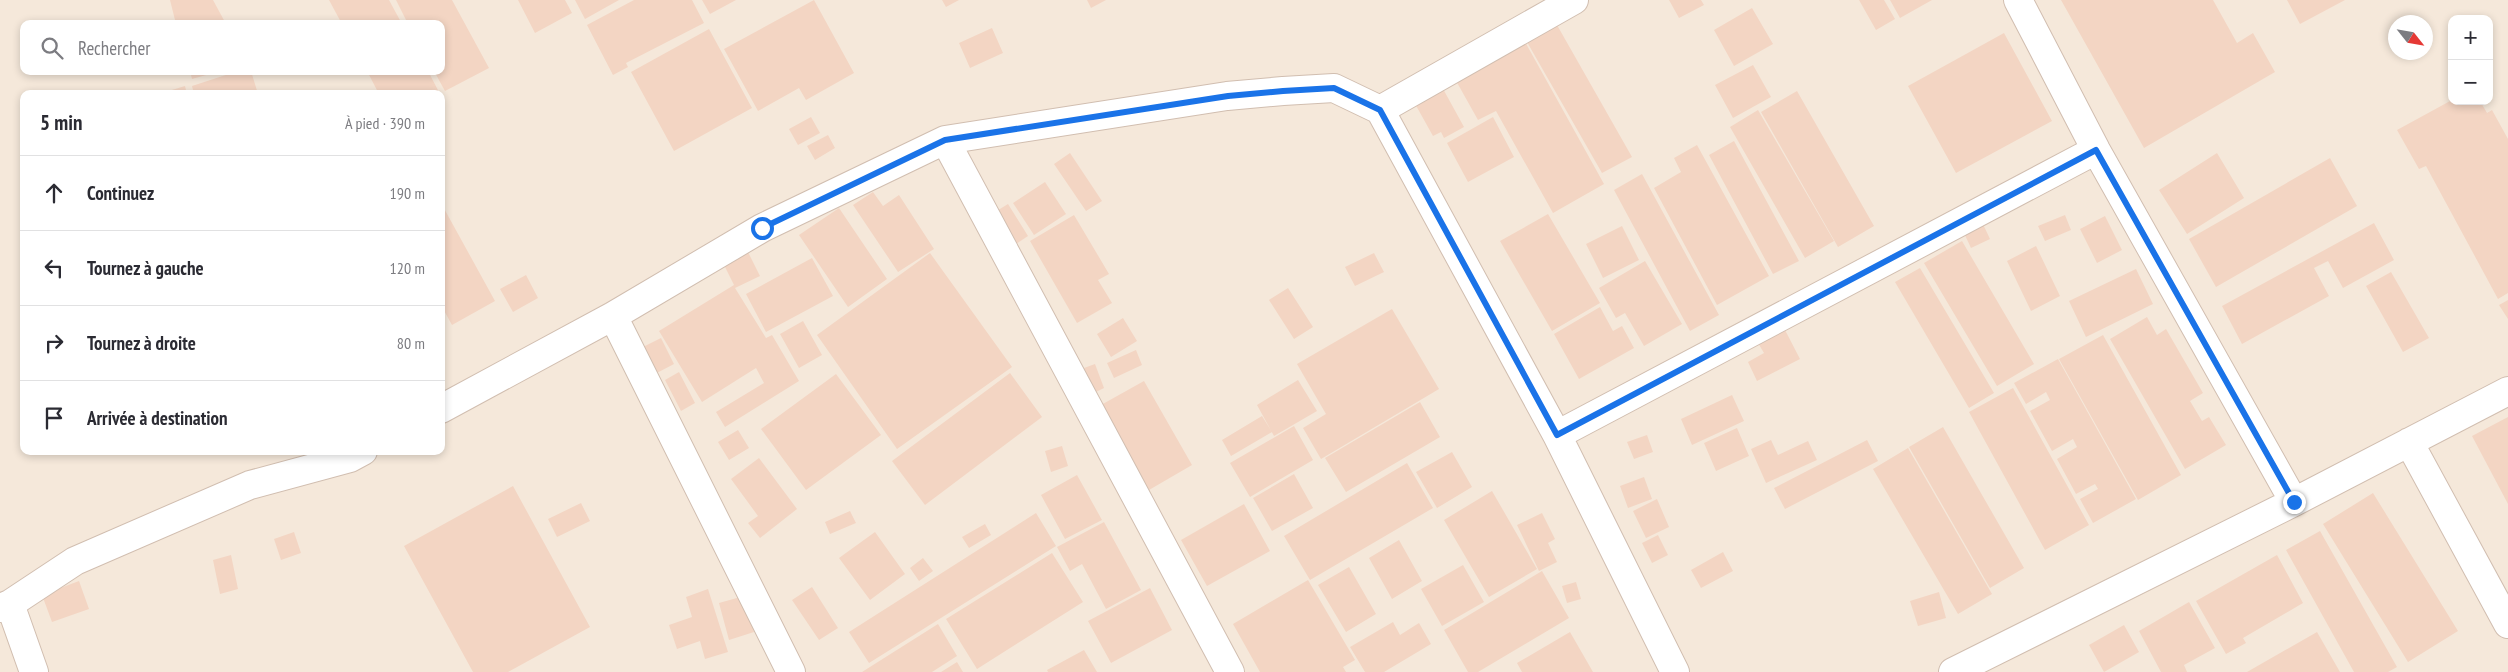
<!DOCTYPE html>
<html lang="fr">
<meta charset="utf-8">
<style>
:root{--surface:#fff;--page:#f2f2f3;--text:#2b2b33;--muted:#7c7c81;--line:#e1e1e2}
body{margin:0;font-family:"PT Sans Narrow",sans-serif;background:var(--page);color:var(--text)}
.controls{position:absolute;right:15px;top:15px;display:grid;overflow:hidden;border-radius:10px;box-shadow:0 2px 8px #0003}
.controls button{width:45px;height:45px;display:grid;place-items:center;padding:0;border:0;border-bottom:1px solid var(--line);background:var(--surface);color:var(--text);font:25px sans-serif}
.compass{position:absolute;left:2388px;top:15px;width:45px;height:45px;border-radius:50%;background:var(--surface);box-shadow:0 2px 8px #0003;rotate:121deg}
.stop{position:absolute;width:15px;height:15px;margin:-11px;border:4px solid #1a73e8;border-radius:50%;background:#fff}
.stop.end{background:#1a73e8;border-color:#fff;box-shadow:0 1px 5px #0008}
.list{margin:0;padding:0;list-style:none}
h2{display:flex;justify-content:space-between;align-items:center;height:65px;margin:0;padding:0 20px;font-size:21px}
h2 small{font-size:16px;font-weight:400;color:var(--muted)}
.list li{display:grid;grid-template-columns:32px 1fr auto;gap:15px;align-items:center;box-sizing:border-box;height:75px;padding:0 20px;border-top:1px solid var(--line)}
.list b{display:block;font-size:19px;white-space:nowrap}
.list em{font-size:16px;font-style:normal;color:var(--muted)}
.icon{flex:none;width:28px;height:28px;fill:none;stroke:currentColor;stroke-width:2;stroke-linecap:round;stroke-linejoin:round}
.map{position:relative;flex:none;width:2508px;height:672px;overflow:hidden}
.search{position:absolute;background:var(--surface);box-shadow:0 2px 8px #0003;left:20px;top:20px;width:425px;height:55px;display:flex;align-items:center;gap:12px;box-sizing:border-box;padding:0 18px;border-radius:10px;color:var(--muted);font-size:19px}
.panel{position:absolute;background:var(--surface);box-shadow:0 2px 8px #0003;left:20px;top:90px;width:425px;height:365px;border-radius:10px}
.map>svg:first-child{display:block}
.residential{fill:#f5e8da;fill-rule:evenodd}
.building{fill:#f3d5c3}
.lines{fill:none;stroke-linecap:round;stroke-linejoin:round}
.minor-casing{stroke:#d1beb0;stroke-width:30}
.minor{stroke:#fff;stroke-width:28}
.route{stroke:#1a73e8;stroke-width:6}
</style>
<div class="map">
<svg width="2508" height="672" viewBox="0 0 2508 672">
<rect width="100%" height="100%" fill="#fdf6ec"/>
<!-- residential -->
<path class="residential" d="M0,0H2508V672H0ZM2452,19H2489V101H2452ZM2396,22H2426V52H2396ZM24,24H441V71H24ZM24,94H441V451H24Z"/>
<!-- building -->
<path class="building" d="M170,0H213L226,24H176Z
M329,0H389L402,24H342Z
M396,0H452L489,68L445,91L434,71H441V24H408Z
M518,0H565L572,13L535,33Z
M575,0H619L585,19Z
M634,0H692L704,23L626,63L628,67L613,75L587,25Z
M702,0H736L710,14Z
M814,0L854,73L806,100L799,88L758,111L724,49Z
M942,0H959L946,7Z
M1087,0H1106L1091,8Z
M1669,0H1701L1704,5L1679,18Z
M1859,0H1884L1895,19L1876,30Z
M1890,0H1932L1900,18Z
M2061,0H2213L2237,43L2253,33L2275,72L2144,148Z
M2287,0H2345L2300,24Z
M1752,8L1773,44L1734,66L1714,30Z
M1557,25L1632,157L1602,173L1527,42Z
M992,28L1003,53L970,68L959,43Z
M709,29L752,108L674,151L631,72Z
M2004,33L2052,121L1956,173L1908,86Z
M1524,40L1604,184L1553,213L1496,111L1478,120L1455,79Z
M1753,65L1771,97L1733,118L1715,85Z
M190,71H217V72L192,79Z
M238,71H251L258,94H194L192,86Z
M367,71H428L440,94H379Z
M185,86L187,94H162V93Z
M1442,87L1464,127L1444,138L1441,132L1433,136L1414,102Z
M1797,91L1874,226L1838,247L1761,112Z
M2452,100L2480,101L2487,113L2492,110L2508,139V293L2498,299L2426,166L2419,169L2397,130Z
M1758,110L1834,241L1805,258L1730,127Z
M811,117L820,133L798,145L789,129Z
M1493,117L1514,157L1468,182L1447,143Z
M828,135L835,148L815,160L807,146Z
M1734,141L1799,261L1773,274L1709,155Z
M1697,145L1769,276L1717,305L1654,188L1681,172L1674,158Z
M1070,153L1102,201L1086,211L1054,164Z
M2217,153L2244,198L2187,234L2159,190Z
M2330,158L2357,206L2216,287L2189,239Z
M1642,174L1719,315L1690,331L1614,190Z
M1045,182L1066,214L1034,235L1013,203Z
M873,192L883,206L899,195L934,249L898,272L853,205Z
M441,203L495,301L452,325L441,305Z
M1008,204L1028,236L1016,244L995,212Z
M839,208L887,279L848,307L799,235Z
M1548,214L1600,303L1552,331L1500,241Z
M1074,215L1109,274L1098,280L1112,303L1077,323L1030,241Z
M2065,215L2071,230L2045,241L2038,226Z
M2105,216L2122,250L2097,263L2080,229Z
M1982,222L1990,239L1971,248L1963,231Z
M2374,223L2394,260L2343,288L2328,261L2314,268L2329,296L2242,344L2222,306Z
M1622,226L1639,260L1603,278L1586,244Z
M1962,241L2034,364L1997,386L1924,263Z
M2036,246L2060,296L2031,311L2007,261Z
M746,248L760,276L735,288L766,338L772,335L799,381L725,427L716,412L764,383L756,368L702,402L659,331L734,285L722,261Z
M930,253L1012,367L897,449L817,335Z
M1374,253L1384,272L1355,286L1345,267Z
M812,258L833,296L766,332L746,294Z
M1645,261L1682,324L1644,346L1625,313L1616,318L1599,288Z
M1920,268L1994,393L1969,408L1895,282Z
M2136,269L2153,304L2086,337L2069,301Z
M2391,272L2429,338L2403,352L2366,286Z
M526,275L538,298L513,312L500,289Z
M1288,288L1313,327L1294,339L1269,300Z
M2508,300V319L2499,305Z
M1600,307L1613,331L1622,326L1634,348L1579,379L1554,334Z
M1392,309L1439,389L1321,459L1303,428L1326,414L1297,364Z
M2147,317L2157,335L2166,329L2203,393L2190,401L2202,421L2209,417L2226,445L2185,469L2110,339Z
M1123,318L1137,341L1111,357L1097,334Z
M803,321L822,355L799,368L780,334Z
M1785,330L1800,359L1757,381L1748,362L1764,353L1758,343Z
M2103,335L2181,475L2138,500L2059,359Z
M661,338L674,364L653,375L639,349Z
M1136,350L1142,365L1114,378L1107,363Z
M2058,359L2136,499L2093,523L2080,499L2098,489L2095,484L2076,494L2057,459L2077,447L2073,439L2052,451L2030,411L2050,400L2046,392L2026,404L2014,383Z
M1095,364L1104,388L1094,393L1084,368Z
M679,372L695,403L681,411L665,380Z
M1010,373L1042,417L925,505L892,461Z
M836,374L881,435L806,490L761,429Z
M1298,380L1317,411L1274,436L1257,405Z
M1144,381L1192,465L1149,490L1101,405Z
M2013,388L2089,525L2045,550L1969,412Z
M1732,395L1744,421L1692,445L1681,419Z
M1420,402L1440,437L1346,492L1325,458Z
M1262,416L1272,432L1231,456L1222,440Z
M2508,417V504L2472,436Z
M1294,426L1313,460L1250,497L1230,463Z
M1943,427L2024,568L1990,588L1909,447Z
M1737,428L1749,456L1716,471L1704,443Z
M738,430L749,448L729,460L718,442Z
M1647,435L1653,452L1634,459L1627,442Z
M1771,440L1778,455L1808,441L1817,460L1766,483L1751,449Z
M1867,440L1878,461L1785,509L1774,488Z
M1062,446L1068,466L1051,472L1045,451Z
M1908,448L1992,594L1958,614L1873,469Z
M1452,452L1472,487L1437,508L1416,472Z
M759,458L797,509L760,538L748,523L758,516L731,479Z
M1407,463L1433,508L1310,580L1284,536Z
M1294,474L1313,508L1272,531L1253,498Z
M1077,475L1102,520L1065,539L1041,495Z
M1644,477L1652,499L1628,508L1620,486Z
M513,486L590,627L508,672H473L404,546Z
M1492,491L1537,569L1489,597L1444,520Z
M2373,493L2458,631L2408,662L2323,524Z
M1657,499L1669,527L1646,538L1633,511Z
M581,503L590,521L557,537L548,519Z
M1244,504L1270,551L1207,586L1181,540Z
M850,511L856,523L830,534L825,522Z
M1036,513L1056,546L869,663L849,632Z
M1542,513L1555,539L1548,543L1557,562L1539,571L1517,525Z
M1104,522L1141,590L1106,609L1082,564L1070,571L1057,547Z
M985,524L991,535L969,548L962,537Z
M2320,531L2397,667L2388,672H2354L2286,550Z
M294,532L301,553L281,560L274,539Z
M875,532L905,574L870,600L839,558Z
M1658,535L1668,555L1652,563L1642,543Z
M1399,540L1422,581L1392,599L1369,558Z
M1723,552L1733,571L1701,588L1691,570Z
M1052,553L1083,602L977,669L946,619Z
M231,555L238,589L220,594L213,560Z
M2277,555L2303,603L2243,638L2246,643L2226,654L2196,601Z
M923,558L933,571L919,581L910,568Z
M1463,565L1484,602L1442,626L1421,589Z
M1349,567L1376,614L1346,632L1318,585Z
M1542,571L1569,618L1478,672H1468L1444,630Z
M1308,580L1355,660L1343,667L1346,672H1260L1233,624Z
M79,581L89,609L52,622L42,595Z
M1576,582L1581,599L1567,603L1562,586Z
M812,587L838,628L819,640L792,600Z
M1150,588L1172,630L1111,663L1088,621Z
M708,589L728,652L705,659L700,641L677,649L669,625L692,617L686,597Z
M1939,592L1946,618L1918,626L1910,601Z
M744,596L754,632L729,640L719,603Z
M2189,602L2215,648L2184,665L2187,672H2161L2139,631Z
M1393,622L1400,635L1419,623L1431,644L1384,672H1365L1350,647Z
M938,624L957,656L932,672H862Z
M2124,625L2139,652L2104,672L2089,645Z
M1570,632L1593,672H1522L1517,663Z
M2317,632L2340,672H2247Z
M1084,650L1097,672H1048L1047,670Z
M957,662L963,672H941Z"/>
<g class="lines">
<defs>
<path id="minor" d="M2018,0L2096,150L2294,502
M1380,110L1574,0
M945,140L1230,672
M613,316L791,672
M441,409L613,316L762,228L945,140L1227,96L1283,91L1334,88L1380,110L1557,435L1675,672
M1557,435L2096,150
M2409,442L2508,624
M10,604L34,672
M0,608L10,604L75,561L250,485L350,458L363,451
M1953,672L2294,502L2508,391"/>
</defs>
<!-- minor casing -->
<use href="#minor" class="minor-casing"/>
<!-- minor -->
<use href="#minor" class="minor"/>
</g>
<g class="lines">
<!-- route -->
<path class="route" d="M762,228L945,140L1228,96L1283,91L1334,88L1380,110L1557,435L2096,150L2294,502"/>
</g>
</svg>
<div class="controls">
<button>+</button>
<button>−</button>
</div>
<svg class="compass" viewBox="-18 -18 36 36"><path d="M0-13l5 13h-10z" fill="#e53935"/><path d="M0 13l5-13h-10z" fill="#7c7c81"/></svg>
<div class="stop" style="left:762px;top:228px"></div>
<div class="stop end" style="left:2294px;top:502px"></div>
<div class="search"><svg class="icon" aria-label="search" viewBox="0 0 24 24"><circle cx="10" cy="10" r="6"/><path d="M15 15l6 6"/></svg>Rechercher</div>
<section class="panel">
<h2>5 min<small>À pied · 390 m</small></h2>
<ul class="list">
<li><svg class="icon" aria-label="ahead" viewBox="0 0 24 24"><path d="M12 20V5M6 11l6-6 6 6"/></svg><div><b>Continuez</b></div><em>190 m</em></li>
<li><svg class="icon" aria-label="left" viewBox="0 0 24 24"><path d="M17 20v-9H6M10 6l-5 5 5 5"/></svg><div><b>Tournez à gauche</b></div><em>120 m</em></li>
<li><svg class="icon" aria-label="right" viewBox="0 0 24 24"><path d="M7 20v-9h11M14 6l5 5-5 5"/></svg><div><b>Tournez à droite</b></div><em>80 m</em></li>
<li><svg class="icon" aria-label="arrive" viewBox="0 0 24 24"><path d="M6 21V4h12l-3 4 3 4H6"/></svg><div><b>Arrivée à destination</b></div></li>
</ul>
</section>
</div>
